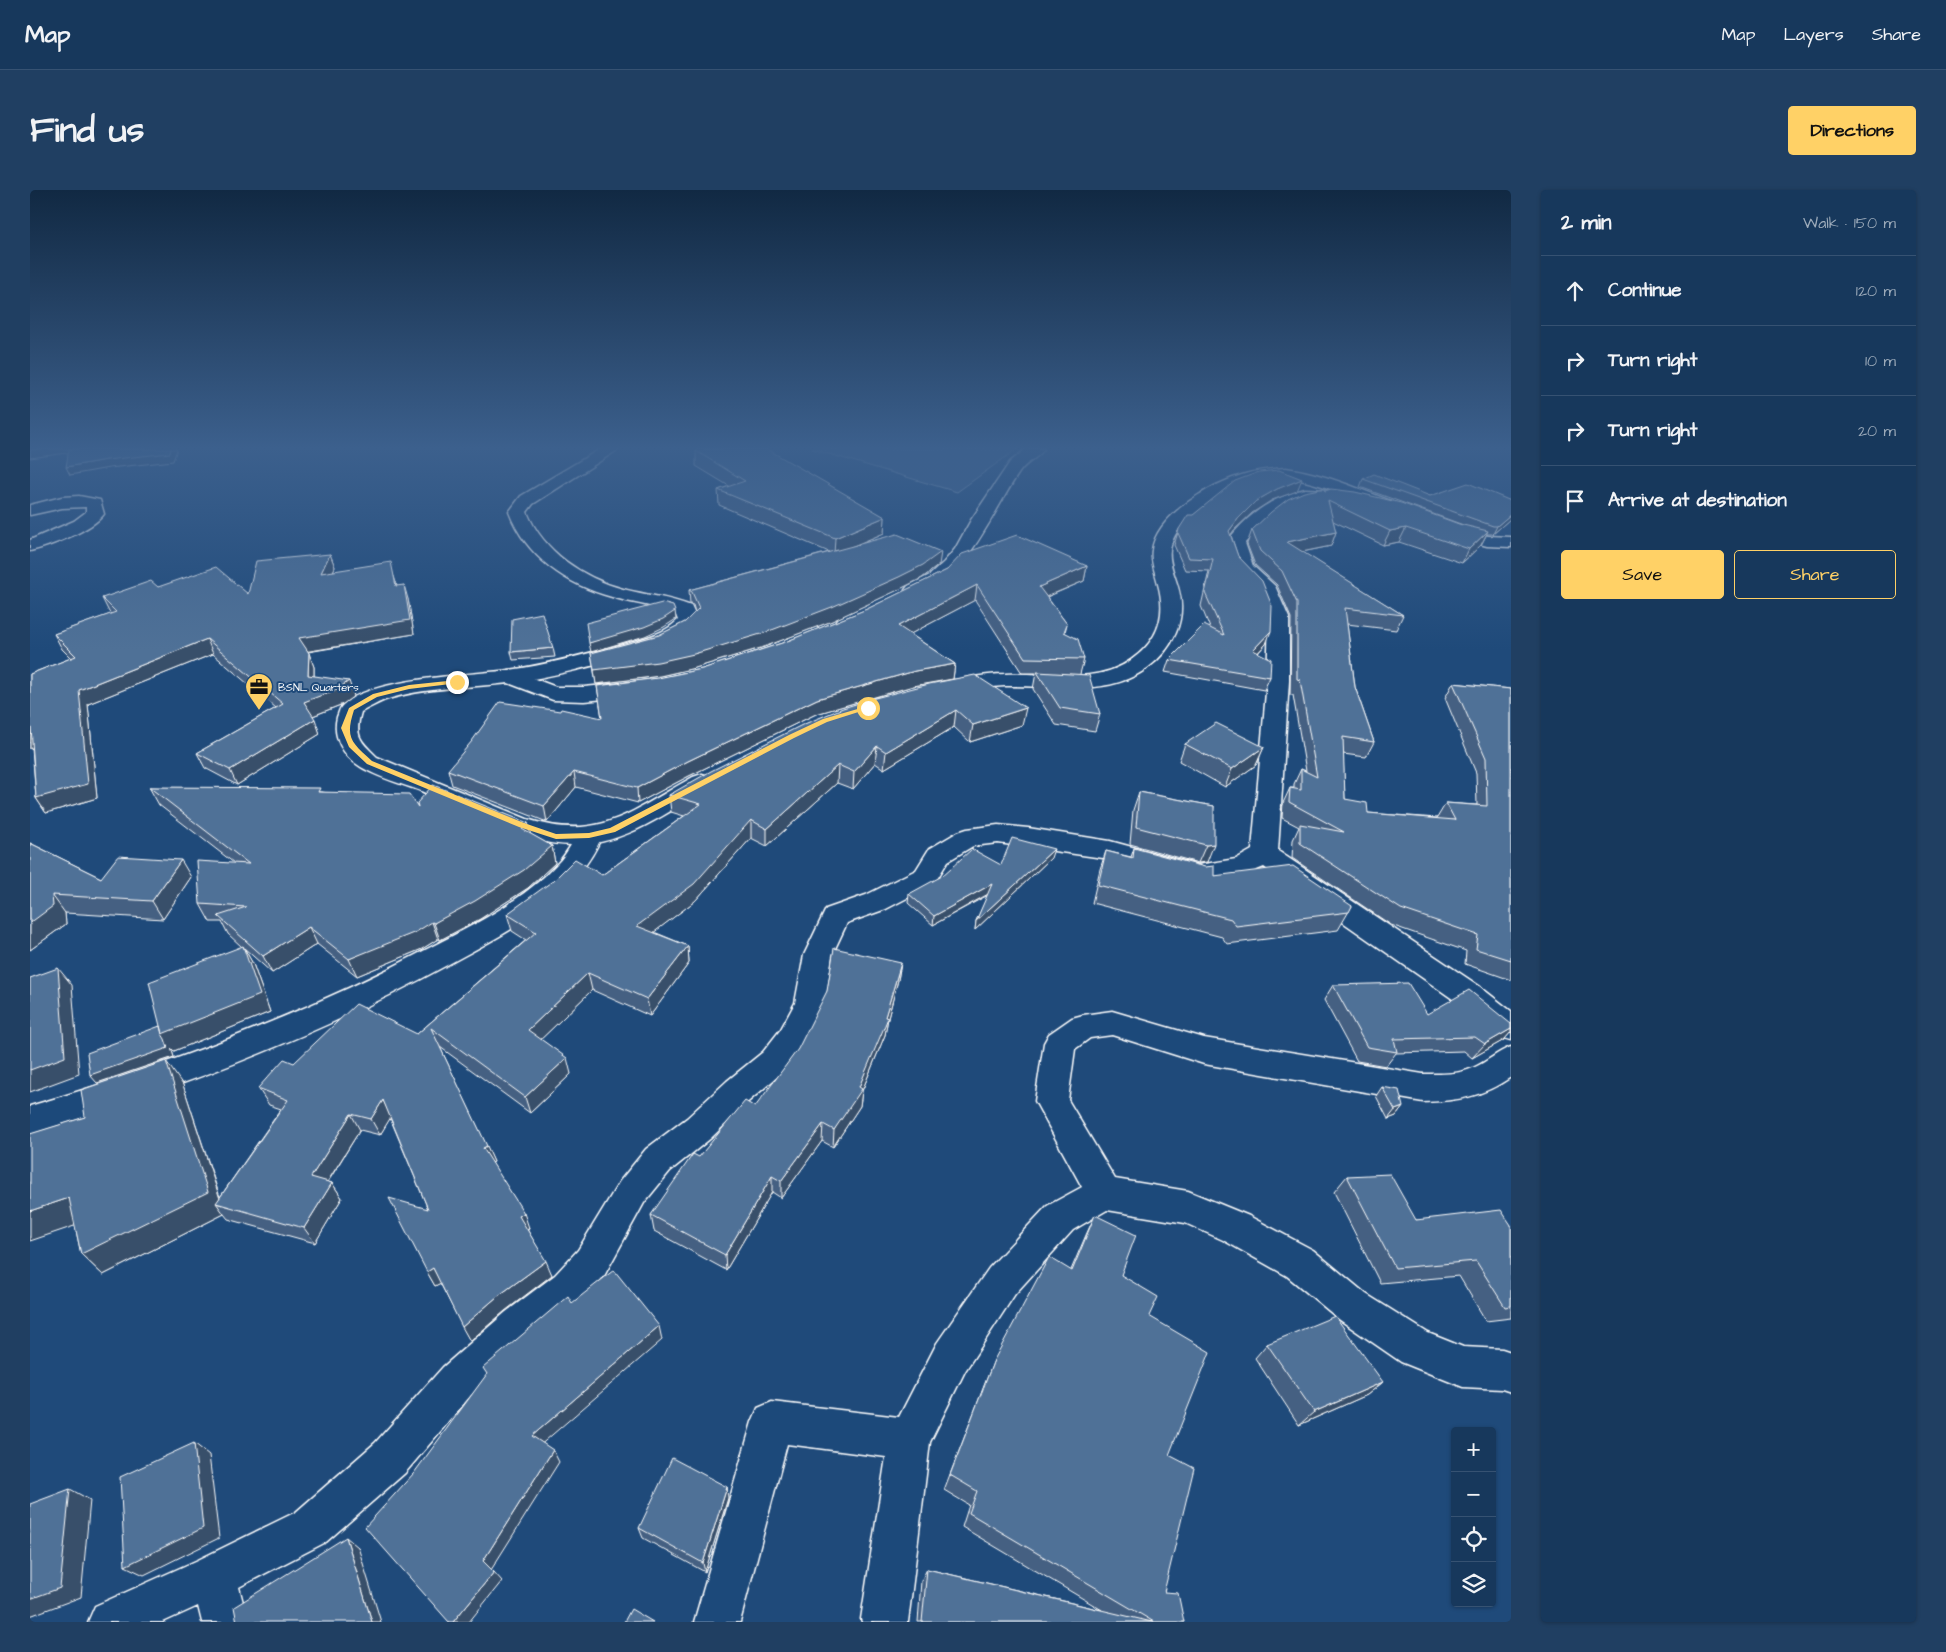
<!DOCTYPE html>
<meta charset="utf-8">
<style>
:root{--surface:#17385c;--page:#203f62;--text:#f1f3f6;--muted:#9eacbb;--line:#365272;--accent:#ffd166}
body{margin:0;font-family:"Architects Daughter",sans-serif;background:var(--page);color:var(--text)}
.controls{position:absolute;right:15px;bottom:15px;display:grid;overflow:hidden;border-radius:5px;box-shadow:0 1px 4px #0004}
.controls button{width:45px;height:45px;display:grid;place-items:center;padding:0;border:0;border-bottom:1px solid var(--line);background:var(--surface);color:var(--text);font:25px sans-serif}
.stop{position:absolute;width:15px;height:15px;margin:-11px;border:4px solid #ffd166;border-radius:50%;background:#fff}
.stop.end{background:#ffd166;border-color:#fff;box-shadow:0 1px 5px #0008}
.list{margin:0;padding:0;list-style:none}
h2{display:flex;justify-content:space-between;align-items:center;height:65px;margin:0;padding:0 20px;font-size:21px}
h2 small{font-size:16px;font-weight:400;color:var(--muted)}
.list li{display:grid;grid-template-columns:32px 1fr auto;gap:15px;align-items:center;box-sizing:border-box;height:70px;padding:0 20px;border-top:1px solid var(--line)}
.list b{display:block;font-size:19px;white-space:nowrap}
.list em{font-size:16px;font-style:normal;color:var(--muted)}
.actions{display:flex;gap:10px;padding:15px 20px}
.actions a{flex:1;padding:11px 0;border:1px solid var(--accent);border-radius:5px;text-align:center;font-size:18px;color:var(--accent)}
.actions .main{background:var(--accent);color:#111}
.icon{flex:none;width:28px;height:28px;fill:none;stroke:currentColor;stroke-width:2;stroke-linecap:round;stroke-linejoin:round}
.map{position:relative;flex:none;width:1481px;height:1432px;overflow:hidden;border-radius:5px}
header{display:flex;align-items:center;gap:30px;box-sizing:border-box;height:70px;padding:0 25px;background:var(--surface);border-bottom:1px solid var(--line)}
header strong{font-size:24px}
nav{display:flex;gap:28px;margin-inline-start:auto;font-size:18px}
.intro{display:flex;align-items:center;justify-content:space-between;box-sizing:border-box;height:120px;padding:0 30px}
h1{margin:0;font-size:35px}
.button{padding:12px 22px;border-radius:5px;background:var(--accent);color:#111;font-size:18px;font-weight:700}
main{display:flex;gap:30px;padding:0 30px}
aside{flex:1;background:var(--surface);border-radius:5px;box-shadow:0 1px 4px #0004}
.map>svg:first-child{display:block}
.green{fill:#3c618b;stroke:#9eb0c5}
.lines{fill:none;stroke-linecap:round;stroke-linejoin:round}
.street-casing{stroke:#fff;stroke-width:3}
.secondary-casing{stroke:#fff;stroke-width:3}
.street{fill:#1f4a7a;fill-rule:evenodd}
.secondary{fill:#1f4a7a;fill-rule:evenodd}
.wall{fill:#456182;stroke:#fff}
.shaded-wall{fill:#384f6a;stroke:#fff}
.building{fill:#507197;stroke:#fff}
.route{fill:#ffd166}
.labels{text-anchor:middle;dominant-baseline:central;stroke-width:4;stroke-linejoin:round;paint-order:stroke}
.far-poi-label{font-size:11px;fill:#fff;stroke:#1f4a7a;text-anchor:start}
</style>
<header>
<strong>Map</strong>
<nav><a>Map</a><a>Layers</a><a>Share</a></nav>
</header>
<div class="intro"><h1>Find us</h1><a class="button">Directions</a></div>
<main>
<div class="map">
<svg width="1481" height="1432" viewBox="0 0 1481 1432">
<rect width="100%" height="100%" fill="#1f4a7a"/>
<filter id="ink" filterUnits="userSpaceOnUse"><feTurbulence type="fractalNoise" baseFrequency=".02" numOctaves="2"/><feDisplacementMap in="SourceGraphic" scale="10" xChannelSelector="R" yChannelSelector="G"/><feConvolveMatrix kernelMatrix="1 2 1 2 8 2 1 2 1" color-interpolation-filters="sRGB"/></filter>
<g filter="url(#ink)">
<!-- green -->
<path class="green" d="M782,259H987L927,302Z"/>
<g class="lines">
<defs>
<path id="street" d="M996,259H1014C1008,268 997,272 991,280C968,310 925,416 878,404L875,400L878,396L900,385L914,372L925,359L941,330L980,272Z
M1275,299L1301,300L1303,304L1301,308C1292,310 1282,308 1273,310C1250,315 1230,335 1215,353L1223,376L1245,396L1259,428V491L1248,661L1449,796L1481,821V850L1470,847L1427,812L1234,677L1212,686L1168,693L1080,669L968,653L943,656L918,671L904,694L856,719L817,733L802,765L795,813L773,857L755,880L719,911L681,948L640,981L614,1013L574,1086L551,1111L504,1150L441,1205L375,1283L296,1352L209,1397L218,1432H172L168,1416L133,1432H58L65,1416L168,1370L266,1322L345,1253L413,1177L476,1122L525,1085L548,1060L590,991L616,959L657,928L697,891L733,862L751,839L765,813L774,765L796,719L836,705L886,680L899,659L928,642L937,639L968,635L998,638L1080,651L1168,675L1206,669L1222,660L1237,491L1239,428L1229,402L1205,378L1197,352C1216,325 1243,307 1275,299Z
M49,306L70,310L74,324C62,340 19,357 0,361V350L44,331L56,322V317L32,318L0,325V315L32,307Z
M481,480L526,497H554L606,492L614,494L617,499L614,504L606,506L554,511L523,510L473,491L470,486L473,481Z
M559,637L568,640L572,646C545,710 477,742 419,774C286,847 145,900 0,944V916C139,875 273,825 401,757C445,734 493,711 527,674C537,664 542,652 550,640Z
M1082,821L1174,848L1393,884C1410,884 1427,885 1443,878C1457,872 1467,862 1481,857V887C1452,907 1427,911 1393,912L1174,874L1082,845L1060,848L1045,859L1038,910L1085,989L1158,1001L1219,1026L1283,1060L1336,1104L1398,1143L1433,1157L1472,1159L1481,1162V1202L1472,1199L1433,1197L1371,1172L1310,1130L1257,1086L1193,1050L1155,1033L1077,1020L1043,1040L985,1104L935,1181L900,1252L878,1432H832L831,1429L856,1267L757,1254L710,1432H664L722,1232L728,1218L742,1212L869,1227L907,1153L959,1078L1017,1016L1052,997L1005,911L1014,853L1019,844L1042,828L1053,825Z"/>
<path id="secondary" d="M570,259H589L503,314L497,322C513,362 553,388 593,399C616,405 639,407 661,416L668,431C653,453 626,458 602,465C562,476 521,487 479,493C438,498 394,497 355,510C347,513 339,518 331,522C324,546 330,551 347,567L497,629C570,653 603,620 663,587L672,584L681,587L684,592L681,597C637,622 594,656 541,655C488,654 438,621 391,601C372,594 347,587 331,577C313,566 302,547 307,527C309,523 309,519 312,516C338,488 441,485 479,480C516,475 553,465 589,455C610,449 632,446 648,430L645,423L638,421C620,415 601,413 582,407C537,395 496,367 479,322L491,306Z
M1256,278C1293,283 1326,298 1361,311L1364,315L1361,319H1349C1310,303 1265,278 1222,292C1206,297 1192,306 1178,315C1161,325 1143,339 1140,360C1138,371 1145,386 1148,397C1158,429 1143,460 1116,479C1075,508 1022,495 975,496C956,497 938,501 919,505L911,503L908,498L911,493L919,491C938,488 956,484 975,484C1016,482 1065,496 1101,470C1128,451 1137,426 1128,394C1126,384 1120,371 1122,360C1127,324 1183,293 1215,284C1228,280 1242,279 1256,278Z
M1419,335L1458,346L1481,347V357L1457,356L1413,344L1410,340L1413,336Z"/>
</defs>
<!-- street casing -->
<use href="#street" class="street-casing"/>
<!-- secondary casing -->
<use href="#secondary" class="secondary-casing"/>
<!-- street -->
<use href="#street" class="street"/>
<!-- secondary -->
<use href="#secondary" class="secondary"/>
</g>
<!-- wall -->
<path class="wall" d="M666,261L855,327L854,343L826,355L909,375L892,388L868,400L802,431L734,457L665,478L630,486L566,494L561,463L629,445L655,432L665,422L663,415L660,414L659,400L799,362L689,315L688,300L699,296L666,276Z
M1333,289L1400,306L1481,311V328L1463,344H1457L1451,355L1432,373L1369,352L1353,355L1303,331L1306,342L1301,356L1272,362L1373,425L1366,440L1317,434L1325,497L1344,552L1336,567L1313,564L1315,609L1338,623L1407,628L1416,613L1447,615L1446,583L1415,508L1423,493L1481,499V790L1435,774L1436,761L1361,735L1262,668L1263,650L1269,637L1252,628L1253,613L1260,598H1264V594L1271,579L1276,581L1263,505H1260L1261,428L1247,395L1225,375L1217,354L1222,340L1295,301L1436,336L1330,297Z
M1267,301L1242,310L1222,323L1204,340L1201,345L1236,454L1228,463L1240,487L1234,500L1135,482L1139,470L1180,438L1171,416L1179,381L1155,380L1144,355L1149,339L1163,325Z
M300,364L305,377L303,381L364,386L367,396L378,409L384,444L278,462L284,477V486L324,506L313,514L283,526L290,544L207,595L175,578L167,563L246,518L183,464L58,514L67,608L16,623L6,608L2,558L0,559V484L41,468L32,459L24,444L81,424L79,422L72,408L128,397L218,404Z
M1057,376L1054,391L1017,407L1037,434L1035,442L1054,469L1050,484L1070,524L1065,541L1026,535L1003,499L1006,483H992L945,410L880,444L925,474L923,489L883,496L786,524L659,586L608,613L546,597L517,632L422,595L418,580L572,528L567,496L628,488L672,479L755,452L837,419L917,380Z
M523,458L525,467L483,470L481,462Z
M899,494L992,535L940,552L924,537L854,579L845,573L823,599L807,593L737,656L721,648L665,711L624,742L658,756L659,773L620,826L562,800L511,849L541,884L500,923L410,857L464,972L462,973L499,1038L497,1039L522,1085L475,1121L440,1151L410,1093L405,1096L397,1082L398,1019L360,928L350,945L330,940L298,992L302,993L312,1008L285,1053L198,1029L194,1024L73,1085L51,1064L45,1036L55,927L153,895L190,1007L251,919L239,915L228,898L264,873L387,844L496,750L482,741L477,724L572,685L654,626L641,622L639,605Z
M1155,554L1234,557L1226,575L1195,597L1149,571Z
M119,597L292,602L388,617L498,633L500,644L522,656L525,673L498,698L450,729L410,750L408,749L392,759L327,786L287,754L242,783L214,758L223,774L240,822L144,861L141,858L144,867L67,893L130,836L212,757L198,744L192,732H180L170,714L204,673L129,615Z
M1109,602L1184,616L1177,672L1168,673L1100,654L1103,620Z
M0,653L71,688L161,687L133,729L35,723L36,734L0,760Z
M1104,658L1184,686L1322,716L1308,740L1197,754L1192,747L1062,713L1070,679L1076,661L1101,667Z
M1021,668L945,740L946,731L958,705L903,735L878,713L879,704L971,675Z
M871,773L868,790L858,828L855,845L832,901L830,916L803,957L792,951L751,1008L742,1002L696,1080L624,1041L621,1025L669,967L725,917Z
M1303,795L1397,824L1481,834V842L1474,850L1442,868L1434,861L1366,863L1356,876L1327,871L1294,810Z
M1352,897L1373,917L1366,926L1358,929L1346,906Z
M1317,986L1386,1030L1481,1035V1128L1456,1131L1429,1086L1350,1093L1304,1002Z
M1065,1025L1091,1085L1119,1126L1139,1265L1134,1402L1154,1432H888L891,1391L897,1379L1072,1420L932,1337L939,1315L914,1300L964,1170L1041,1080L1056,1045Z
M1237,1154L1353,1192L1337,1205L1269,1235L1225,1168Z
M697,1297L698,1308L675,1382L613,1348L609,1338Z"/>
<!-- shaded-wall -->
<path class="shaded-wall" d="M9,259H42L44,262L0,268V260Z
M141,259H147L143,271L79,278L40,285L36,277Z
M1272,289L1267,301L1242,310L1222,323L1204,340L1195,353L1199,341L1208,329L1226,311L1247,299Z
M1481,324V328L1463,344L1467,336Z
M855,327L854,343L804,364L805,348Z
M1376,338L1369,352L1353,355L1360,341Z
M1458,341L1451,355L1432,373L1439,359Z
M1306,342L1301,356L1252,366L1257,352Z
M911,362L909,375L892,388L868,400L802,431L734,457L665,478L630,486L566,494L564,480Z
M300,364L305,377L296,397L291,383Z
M1057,376L1054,391L1006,411L1009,397Z
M374,395L378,409L384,444L274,462L269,448Z
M947,395L945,410L867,451L868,436Z
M645,421L646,429L634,437L615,446L561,462L559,453Z
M1241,441L1236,454L1218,473L1223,460Z
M177,449L183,464L58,514L67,608L16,623L6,608L49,500Z
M279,463L284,477V500L278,485Z
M925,474L923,489L883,496L786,524L659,586L608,613L607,598L658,571L787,509L885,481Z
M319,491L324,506L313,514L280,527L274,512Z
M996,518L992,535L940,552L943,535Z
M926,520L924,537L854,579L856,562Z
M285,529L290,544L207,595L200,580Z
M1,537L11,552L0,559V538Z
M847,556L845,573L823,599L824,582Z
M1234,557L1226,575L1195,597L1202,579Z
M808,575L807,593L737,656V639Z
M544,582L546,597L517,632L514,616Z
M721,630V648L665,711L610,753L607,736Z
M498,633L502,650L492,639Z
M1184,654L1177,672L1168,673L1176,655Z
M522,656L525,673L498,698L450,729L410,750L404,733Z
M1024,659L1021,668L945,740L946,731Z
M151,670L161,687L133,729L122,711Z
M962,694L960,703L903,735L904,726Z
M22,705L35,723L36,734L0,760V733Z
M402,732L408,749L392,759L327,786L319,769Z
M279,737L287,754L242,783L233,766Z
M213,756L223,774L240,822L144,861L141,858L144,867L67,893L60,885L132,844Z
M658,756L659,773L620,826L617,809Z
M871,773L868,790L858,828L855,845L832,901L830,916L803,957L804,940L829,897L855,827Z
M28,778L42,795L49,884L0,902V880Z
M558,783L562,800L503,857L498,840Z
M1481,839V842L1474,850L1442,868L1455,854Z
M537,868L541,884L500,923L495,907Z
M136,871L153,895L192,1015L186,1013L194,1024L73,1085L51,1064Z
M353,910L361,927L350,945L341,929Z
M1373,917L1366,926L1358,929L1365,920Z
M321,924L330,940L291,1002L281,987Z
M793,934L792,951L751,1008V991Z
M457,956L464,972L459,974L453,958Z
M742,986V1002L696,1080L695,1065Z
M302,993L312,1008L285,1053L274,1038Z
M39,1008L62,1030L0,1051V1021Z
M494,1023L499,1038L495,1041L489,1026Z
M516,1071L522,1085L475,1121L440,1151L432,1137L468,1106Z
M403,1078L411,1093L405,1096L397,1082Z
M629,1136L632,1150L508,1257L502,1246Z
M1353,1192L1337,1205L1269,1235L1284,1222Z
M164,1253L179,1265L189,1348L114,1385L95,1376Z
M523,1260L529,1272L461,1380L453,1371Z
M697,1297L698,1308L675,1382L673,1373Z
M40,1299L60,1310L51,1407L0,1426V1409Z
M316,1347L328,1357L351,1432H342Z
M464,1382L472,1391L439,1432H423Z"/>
<!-- building -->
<path class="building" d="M39,259H141L140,263L76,270L36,277Z
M668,259H737L855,327L805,348L688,300L715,291L666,261Z
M1249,280L1272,289L1247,299L1226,311L1208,329L1199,341L1208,366L1232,391L1242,416L1241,441L1223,460L1241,469L1240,487L1139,470L1174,435L1194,445L1175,403L1183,369L1159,368L1148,343L1149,339L1158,325H1163L1205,291L1229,282Z
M1344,284L1400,306L1438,293L1481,311V324L1467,336H1463L1333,289Z
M1290,299H1294L1295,301L1301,299L1325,302L1371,313L1429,334L1458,341L1439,359L1376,338L1360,341L1298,311L1306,342L1257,352L1373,425L1315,418L1325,497L1344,552L1313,547L1315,609L1337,613L1338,623L1425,630L1416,613L1457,616L1456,568L1423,493L1481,499V770L1446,759L1448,745L1371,719L1270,653V634L1314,642L1259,612L1260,598L1271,600V579L1287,587L1270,490L1267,489V413L1252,381L1230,361L1222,340L1241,322L1258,309L1274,302Z
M867,344L911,362L893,375L869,387L802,417L734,443L664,464L628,472L564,480L561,463L629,445L655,432L669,418L662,402L659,400Z
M987,345L1057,376L1009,397L1037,434L1034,442L1048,449L1054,469L995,468L947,395L868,436L925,474L885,481L787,509L658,571L607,598L544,582L514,616L418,580L442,551L470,512L530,521L531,519L572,528L567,496L628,488L672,479L755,452L837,419L917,380L932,364Z
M300,364L291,383L361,372L366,396L374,395L380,430L269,448L279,463L278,485L319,491L308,499L274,512L285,529L200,580L167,563L253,514L177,449L49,500L58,594L6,608L1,537L0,538V484L46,466L24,444L86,422L72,408L121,391L128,397L186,377L218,404L226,371Z
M632,413L643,416L645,421L633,429L614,437L559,453L556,433Z
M512,423L523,458L481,462L482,429Z
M1007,482L1059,485L1070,524L1030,518Z
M945,485L996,518L943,535L926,520L856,562L847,556L824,582L808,575L737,639L721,630L664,694L607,736L658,756L617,809L558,783L498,840L537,868L495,907L401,838L457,956L453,958L494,1023L489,1026L516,1071L468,1106L432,1137L403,1078L397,1082L359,1008L398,1019L353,910L341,929L321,924L281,987L302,993L274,1038L186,1013L258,910L228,898L254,869L264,873L326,814L387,844L506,742L477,724L524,690L545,669L572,685L671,614L639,605L681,581L772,535L813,518L845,508L899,494Z
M1186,533L1234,557L1202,579L1155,554Z
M403,595L498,633L492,639L522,656L494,680L445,711L404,733L402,732L386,742L319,769L279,737L233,766L188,726L216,717L170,714L167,671L219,674L119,597L290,598L288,602L379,604L388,617L387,613Z
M1109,602L1184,616V654L1176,655L1106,637Z
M982,648L1024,659L946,731L962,694L904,726L879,704L912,686L942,659L971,675Z
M0,653L71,688L88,666L151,670L122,711L22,705L23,716L0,733Z
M1104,658L1175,677L1184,676V686L1263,676L1322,716L1319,722L1206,736L1201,729L1068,695L1076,661L1103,668Z
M213,756L230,805L132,844L119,792Z
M804,758L871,773L855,827L858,828L829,897L832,899L804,940L793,934L751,991L742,986L695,1065L621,1025L663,964L669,967L715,911L725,917L768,859L797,801Z
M28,778L35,867L0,880V788Z
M1378,793L1397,824L1439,800L1481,834V839L1455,854L1445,847L1364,849L1367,862L1337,857L1303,795Z
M130,836L132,844L135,849L138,858L60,885L57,863Z
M136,871L178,1002L51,1064L39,1008L0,1021V944L55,927L51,900Z
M1352,897L1369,900L1373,917L1365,920Z
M1360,984L1386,1030L1471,1020L1481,1035V1116L1475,1117L1446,1071L1365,1078L1317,986Z
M1065,1025L1106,1045L1091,1085L1128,1107L1119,1126L1180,1162L1139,1265L1164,1278L1134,1402L1148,1403L1154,1432H1124L939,1323L947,1301L920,1285L964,1170L1019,1067L1042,1081Z
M584,1080L629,1136L502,1246L523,1260L453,1371L464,1382L423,1432H419L335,1337L384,1283L457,1184L453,1178L538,1106L542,1113Z
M1305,1126L1353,1192L1284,1222L1237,1154Z
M164,1253L173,1338L95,1376L90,1287Z
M642,1268L697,1297L673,1373L609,1338Z
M40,1299L30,1398L0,1409V1314Z
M316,1347L342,1432H207L204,1417Z
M897,1379L1122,1432H892Z
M601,1419L623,1432H594Z"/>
</g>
<!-- sky -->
<linearGradient id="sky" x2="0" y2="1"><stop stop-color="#112943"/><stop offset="0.56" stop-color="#3c608d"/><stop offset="1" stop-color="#3c608d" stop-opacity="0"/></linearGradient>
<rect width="1481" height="460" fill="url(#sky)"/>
<!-- route -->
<path class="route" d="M427,490H429V493L379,499L347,507L324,520C315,548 321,552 342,571L494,633L526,644L559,643L580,638L759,545L793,529L838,516L841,518L797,532L764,548L585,642L559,648L526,649L489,637L337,574L319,557L311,538L319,518L343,504L379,495Z"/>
<!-- icons -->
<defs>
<symbol id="office-pin" viewBox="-11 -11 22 30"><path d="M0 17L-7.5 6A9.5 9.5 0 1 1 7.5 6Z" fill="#ffd166" stroke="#1f4a7a"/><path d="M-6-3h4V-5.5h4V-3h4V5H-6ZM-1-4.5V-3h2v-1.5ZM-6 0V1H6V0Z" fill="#111"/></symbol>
</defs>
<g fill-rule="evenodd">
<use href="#office-pin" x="213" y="481" width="32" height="43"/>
</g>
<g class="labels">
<!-- far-poi labels -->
<g class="far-poi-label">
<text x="248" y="497">BSNL Quarters</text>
</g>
</g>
</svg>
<div class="controls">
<button>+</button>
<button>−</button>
<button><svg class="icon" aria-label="locate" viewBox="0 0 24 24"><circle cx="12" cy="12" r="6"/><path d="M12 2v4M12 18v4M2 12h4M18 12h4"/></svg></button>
<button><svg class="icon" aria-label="layers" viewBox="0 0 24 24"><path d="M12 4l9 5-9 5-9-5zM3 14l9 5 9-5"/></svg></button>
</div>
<div class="stop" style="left:838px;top:518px"></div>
<div class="stop end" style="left:427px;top:492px"></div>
</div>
<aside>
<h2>2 min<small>Walk · 150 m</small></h2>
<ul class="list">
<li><svg class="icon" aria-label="ahead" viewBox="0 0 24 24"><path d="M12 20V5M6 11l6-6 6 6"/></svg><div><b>Continue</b></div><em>120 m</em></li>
<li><svg class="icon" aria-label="right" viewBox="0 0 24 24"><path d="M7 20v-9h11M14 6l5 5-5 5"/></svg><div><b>Turn right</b></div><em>10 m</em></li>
<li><svg class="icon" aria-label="right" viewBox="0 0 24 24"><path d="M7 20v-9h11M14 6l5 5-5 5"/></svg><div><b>Turn right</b></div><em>20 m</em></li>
<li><svg class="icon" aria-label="arrive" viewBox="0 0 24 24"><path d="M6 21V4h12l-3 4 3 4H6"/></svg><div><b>Arrive at destination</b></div></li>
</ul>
<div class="actions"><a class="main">Save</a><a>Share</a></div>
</aside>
</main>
